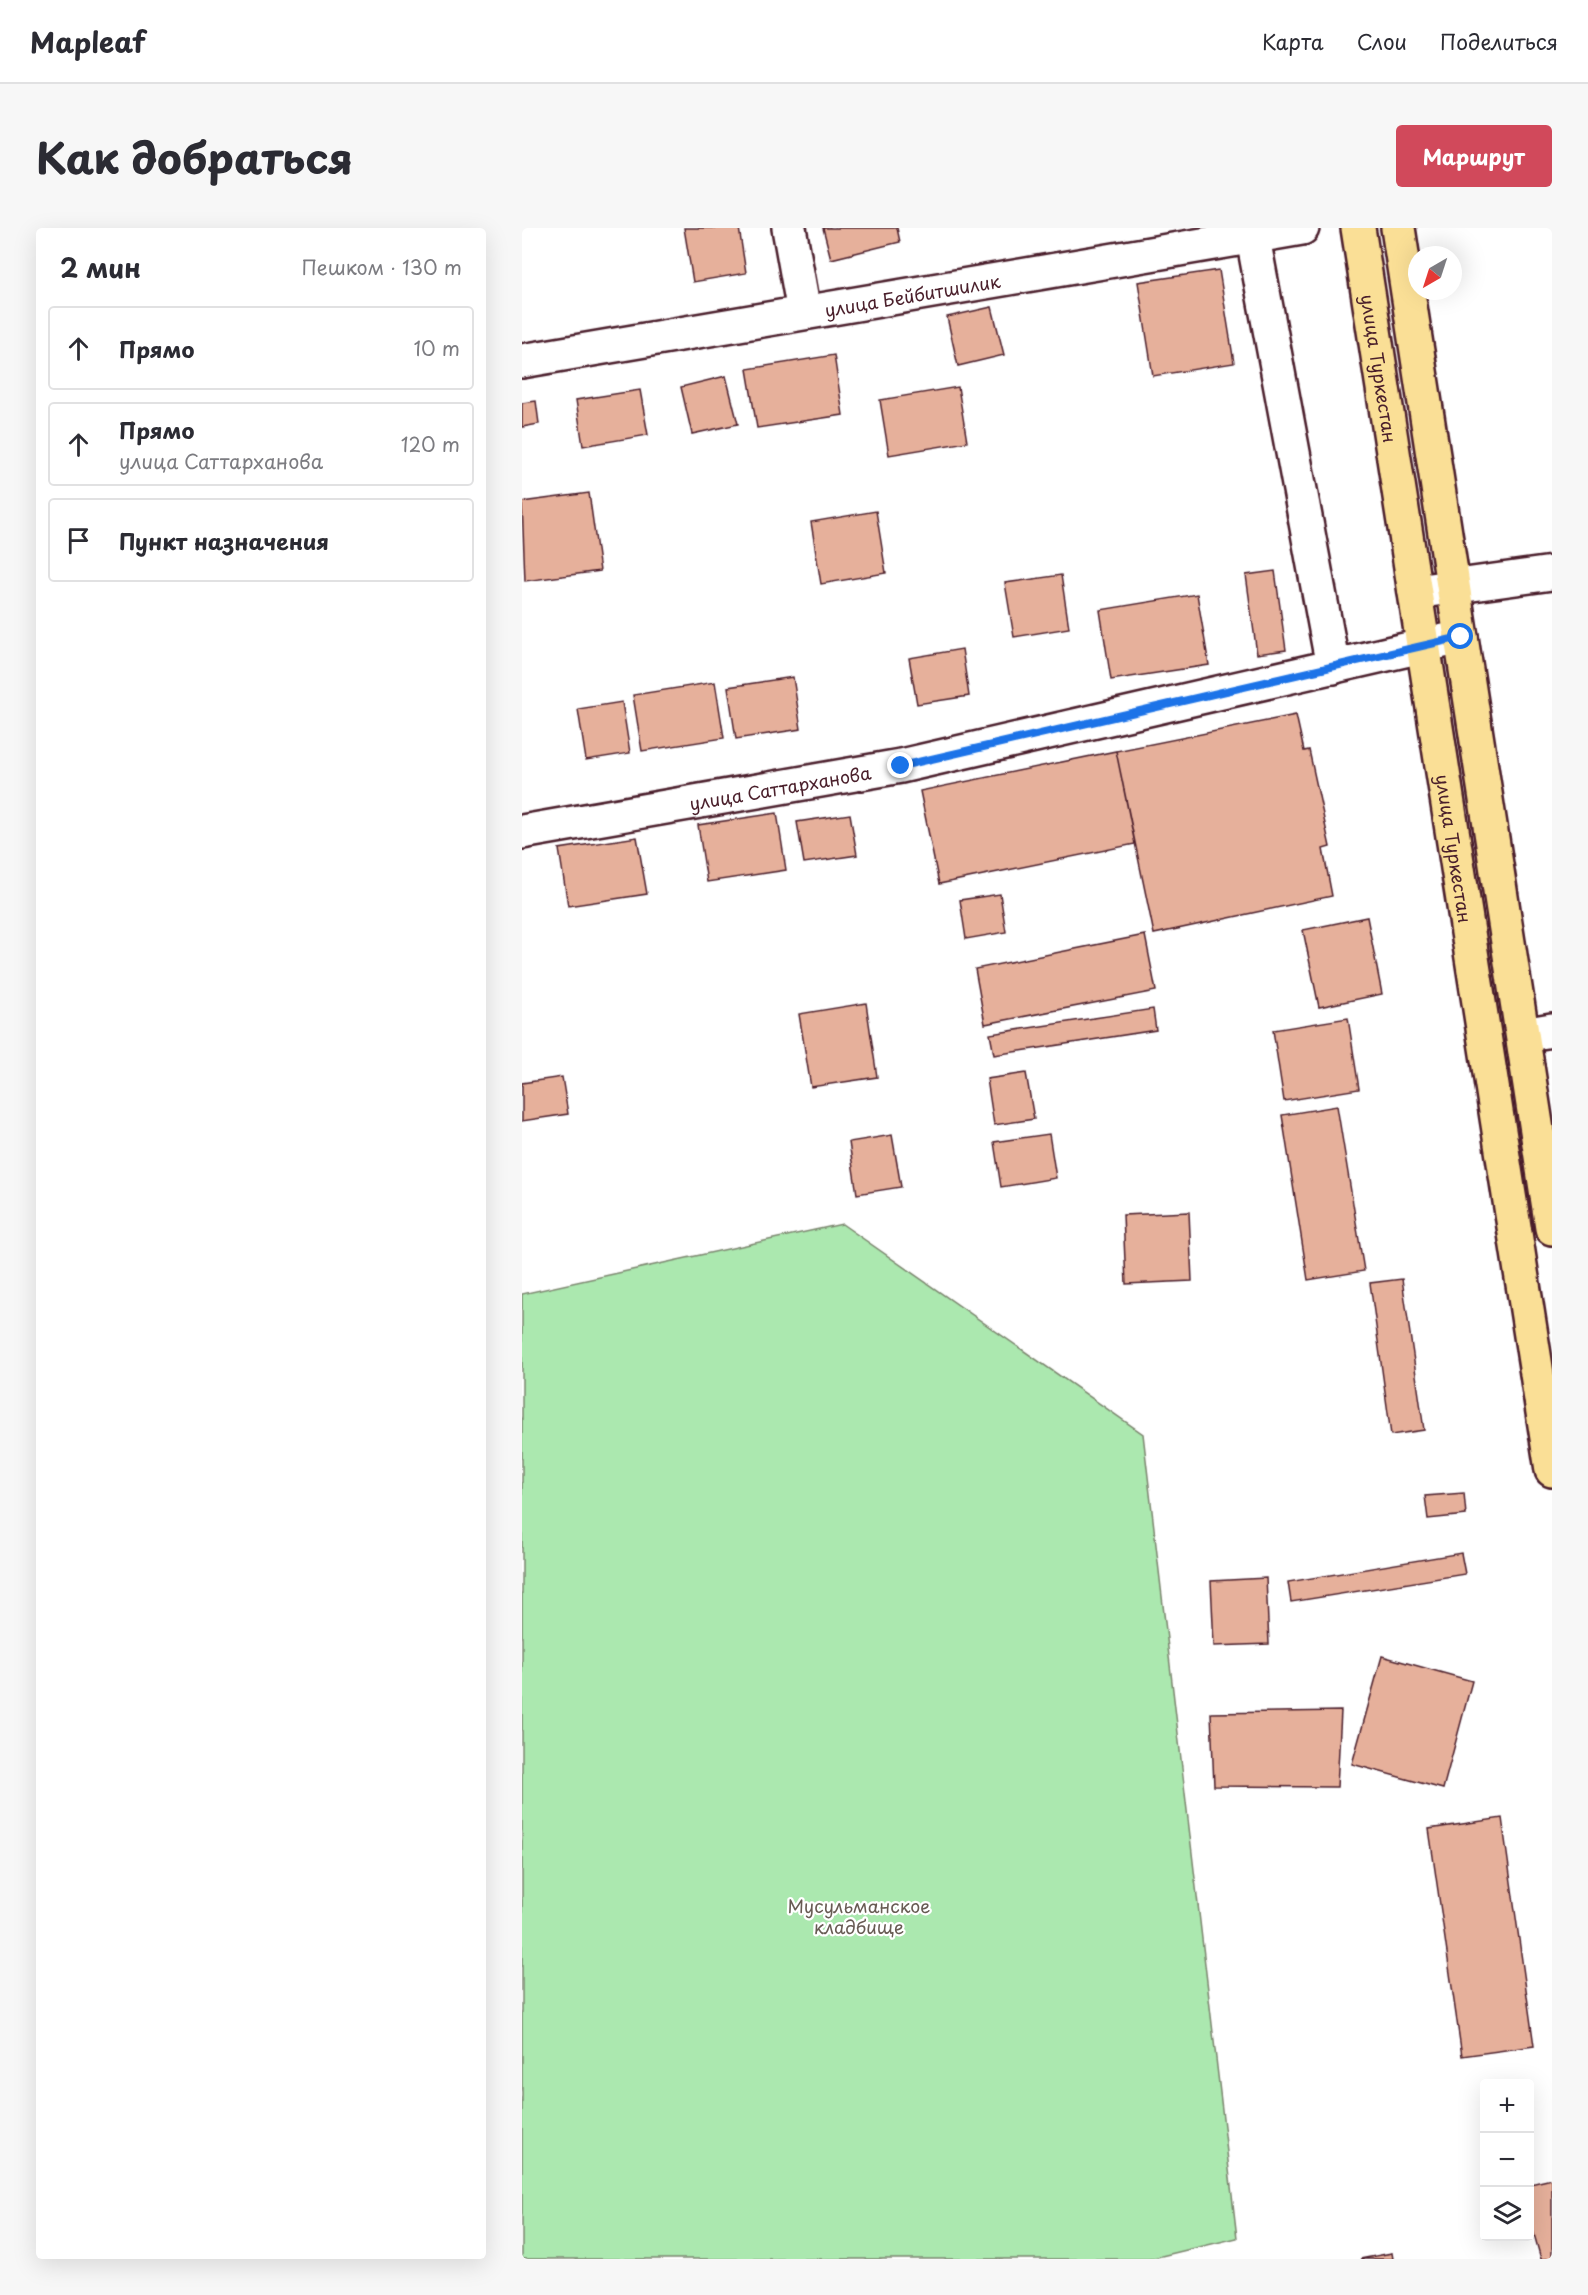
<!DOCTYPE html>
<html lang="ru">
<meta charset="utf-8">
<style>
:root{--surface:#fff;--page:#f7f7f7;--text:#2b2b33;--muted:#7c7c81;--line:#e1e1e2;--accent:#d1495b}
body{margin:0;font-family:"Playpen Sans",sans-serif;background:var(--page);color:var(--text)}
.controls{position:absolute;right:18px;bottom:18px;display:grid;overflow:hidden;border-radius:6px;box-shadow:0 6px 24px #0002}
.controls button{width:54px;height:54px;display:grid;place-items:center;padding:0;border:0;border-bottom:2px solid var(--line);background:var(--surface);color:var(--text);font:30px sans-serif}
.compass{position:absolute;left:886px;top:18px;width:54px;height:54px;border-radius:50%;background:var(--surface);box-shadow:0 6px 24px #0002;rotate:219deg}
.stop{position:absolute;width:18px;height:18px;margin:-14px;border:4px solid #1a73e8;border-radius:50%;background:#fff}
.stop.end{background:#1a73e8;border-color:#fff;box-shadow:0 2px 6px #0008}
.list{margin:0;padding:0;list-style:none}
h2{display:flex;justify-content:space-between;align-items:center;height:78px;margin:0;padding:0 24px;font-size:26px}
h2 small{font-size:20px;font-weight:400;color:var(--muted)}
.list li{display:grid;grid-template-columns:39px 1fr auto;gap:18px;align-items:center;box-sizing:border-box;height:84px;margin:0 12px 12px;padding:0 12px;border:2px solid var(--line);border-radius:6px}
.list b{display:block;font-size:22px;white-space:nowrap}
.list p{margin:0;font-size:20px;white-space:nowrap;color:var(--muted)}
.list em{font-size:20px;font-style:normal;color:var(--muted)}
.icon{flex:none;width:33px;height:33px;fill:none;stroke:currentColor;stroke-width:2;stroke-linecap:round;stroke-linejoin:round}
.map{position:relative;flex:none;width:1030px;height:2031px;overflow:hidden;border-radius:6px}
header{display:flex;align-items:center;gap:36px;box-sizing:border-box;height:84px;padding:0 30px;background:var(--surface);border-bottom:2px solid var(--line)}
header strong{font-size:28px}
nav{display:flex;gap:33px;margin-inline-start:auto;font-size:21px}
.intro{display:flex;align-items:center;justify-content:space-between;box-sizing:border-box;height:144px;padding:0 36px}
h1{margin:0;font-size:42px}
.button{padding:15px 27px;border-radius:6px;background:var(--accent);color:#fff;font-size:21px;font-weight:700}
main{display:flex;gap:36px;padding:0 36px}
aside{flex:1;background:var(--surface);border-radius:6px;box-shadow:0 6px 24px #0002}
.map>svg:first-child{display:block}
.green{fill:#abe8af;stroke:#7a846d;stroke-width:1.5}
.building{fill:#e6b09b;stroke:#4a1f2b;stroke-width:1.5}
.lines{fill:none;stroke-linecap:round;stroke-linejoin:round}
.minor-casing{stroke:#4a1f2b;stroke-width:38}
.highway-casing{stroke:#4a1f2b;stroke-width:38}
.minor{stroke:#fff;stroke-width:33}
.highway{stroke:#fadf96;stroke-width:33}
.route{stroke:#1a73e8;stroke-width:8}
.labels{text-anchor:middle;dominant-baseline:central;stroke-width:4.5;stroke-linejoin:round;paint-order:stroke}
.street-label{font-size:18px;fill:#4a1f2b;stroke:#fff}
.park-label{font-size:18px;fill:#675b53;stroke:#fff}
</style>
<header>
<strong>Mapleaf</strong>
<nav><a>Карта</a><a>Слои</a><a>Поделиться</a></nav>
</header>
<div class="intro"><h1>Как добраться</h1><a class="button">Маршрут</a></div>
<main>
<aside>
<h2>2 мин<small>Пешком · 130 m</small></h2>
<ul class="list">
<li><svg class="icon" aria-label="ahead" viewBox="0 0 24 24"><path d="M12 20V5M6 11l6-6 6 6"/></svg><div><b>Прямо</b></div><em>10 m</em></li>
<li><svg class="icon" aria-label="ahead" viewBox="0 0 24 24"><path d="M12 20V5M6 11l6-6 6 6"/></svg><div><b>Прямо</b><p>улица Саттарханова</p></div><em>120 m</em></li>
<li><svg class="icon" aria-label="arrive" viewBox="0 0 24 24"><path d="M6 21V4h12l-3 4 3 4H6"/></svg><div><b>Пункт назначения</b></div></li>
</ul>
</aside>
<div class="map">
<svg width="1030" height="2031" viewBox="0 0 1030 2031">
<rect width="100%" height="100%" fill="#fff"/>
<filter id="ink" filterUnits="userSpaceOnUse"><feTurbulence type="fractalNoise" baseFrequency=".0167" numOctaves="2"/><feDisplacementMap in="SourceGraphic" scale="12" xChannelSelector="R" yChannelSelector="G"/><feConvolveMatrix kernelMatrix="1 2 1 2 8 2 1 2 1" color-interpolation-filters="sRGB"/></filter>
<g filter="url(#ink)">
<!-- green -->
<path class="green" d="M320,996L621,1206L715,2010L627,2031H0V1066Z"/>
<!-- building -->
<path class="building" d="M162,0H217L224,45L171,54Z
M301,0H375L378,14L309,31Z
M697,42L712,135L631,148L616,54Z
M470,79L482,127L436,138L425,89Z
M312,127L321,187L235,200L225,141Z
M204,148L216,196L170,206L159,159Z
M436,159L445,214L367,227L358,172Z
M118,162L126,207L61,218L54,172Z
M14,173L17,196L0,199V175Z
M67,265L78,343L3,353L0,274Z
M354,283L364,345L299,356L289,294Z
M753,343L764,422L735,426L724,347Z
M539,347L547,400L492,409L483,355Z
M675,366L687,437L589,452L578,382Z
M440,421L447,468L395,476L387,430Z
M271,449L279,501L214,511L206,459Z
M193,454L202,510L120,523L111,467Z
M100,474L108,525L64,532L56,481Z
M774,487L782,523L787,522L808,619L801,621L810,668L632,706L594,523Z
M594,523L613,616L417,656L398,563Z
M255,585L264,642L185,654L176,597Z
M328,586L335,627L282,635L275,594Z
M115,609L125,666L46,678L37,621Z
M478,666L484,704L444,711L438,672Z
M845,689L860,766L797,779L781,702Z
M623,707L634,763L463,796L453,741Z
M344,775L355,849L289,859L277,786Z
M631,781L634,802L472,827L468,806Z
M826,790L837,861L762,873L751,802Z
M504,845L512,891L472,897L465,851Z
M40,849L46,886L0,893V855Z
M815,878L842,1043L786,1052L760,887Z
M527,906L534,950L479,959L472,914Z
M370,907L379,959L335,966L327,914Z
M667,984L670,1053L604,1056L601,987Z
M880,1051L902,1202L869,1207L848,1055Z
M942,1265L944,1287L906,1291L903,1268Z
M939,1325L943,1346L769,1374L766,1354Z
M744,1350L747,1416L692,1418L689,1353Z
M860,1428L950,1453L921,1561L830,1536Z
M819,1483L815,1559L692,1558L689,1485Z
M980,1590L1012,1818L940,1828L907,1601Z
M1030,1951V2031H1019L1008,1992V1956Z
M870,2025L871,2031H838Z"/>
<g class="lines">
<defs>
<g id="minor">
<path d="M267,0L282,84"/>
<path d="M731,10L811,439"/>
<path id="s1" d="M0,133L780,0"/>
<path d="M893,364L1030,345"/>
<path id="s2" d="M0,604L379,538L939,409"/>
<path d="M1001,807L1030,802"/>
</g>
<g id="highway">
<path id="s3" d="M836,0L1030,1242"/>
<path d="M876,0L1030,1000"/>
</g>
</defs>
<!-- minor casing -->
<use href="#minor" class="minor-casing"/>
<!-- highway casing -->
<use href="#highway" class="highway-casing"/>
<!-- minor -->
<use href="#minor" class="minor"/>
<!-- highway -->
<use href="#highway" class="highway"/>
</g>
</g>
<g class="lines" filter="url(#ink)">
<!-- route -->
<path class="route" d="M379,538L939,409"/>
</g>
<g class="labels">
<!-- street labels -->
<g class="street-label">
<text stroke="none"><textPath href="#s1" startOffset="396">улица Бейбитшилик</textPath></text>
<text stroke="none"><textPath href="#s3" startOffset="142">улица Туркестан</textPath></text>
<text stroke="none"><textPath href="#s2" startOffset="262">улица Саттарханова</textPath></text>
<text stroke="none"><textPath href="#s3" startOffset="628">улица Туркестан</textPath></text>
</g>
<!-- park labels -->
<g class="park-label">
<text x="337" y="1677">Мусульманское<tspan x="337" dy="21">кладбище</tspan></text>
</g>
</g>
</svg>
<div class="controls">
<button>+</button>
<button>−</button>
<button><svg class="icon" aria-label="layers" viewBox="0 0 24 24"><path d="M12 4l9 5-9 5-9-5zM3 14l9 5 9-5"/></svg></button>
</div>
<svg class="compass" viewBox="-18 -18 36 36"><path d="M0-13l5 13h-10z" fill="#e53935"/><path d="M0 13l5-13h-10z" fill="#7c7c81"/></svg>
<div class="stop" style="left:939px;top:409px"></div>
<div class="stop end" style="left:379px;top:538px"></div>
</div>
</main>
